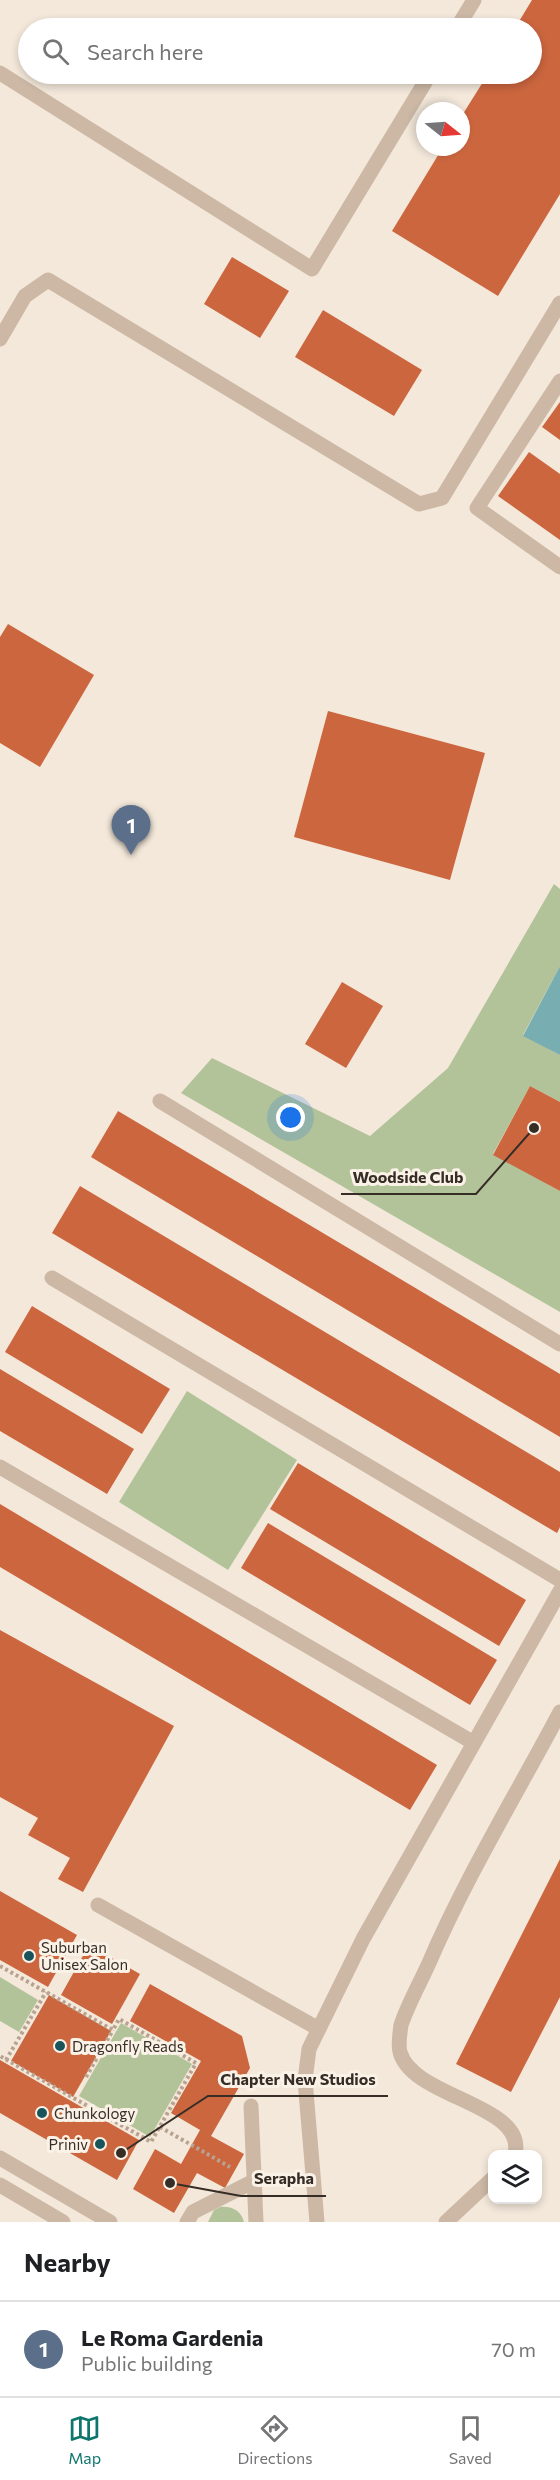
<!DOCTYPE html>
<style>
:root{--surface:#fff;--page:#f2f2f2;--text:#202124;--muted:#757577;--line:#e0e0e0;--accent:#0f766e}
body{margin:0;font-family:Commissioner,sans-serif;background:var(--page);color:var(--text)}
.controls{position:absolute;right:18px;bottom:18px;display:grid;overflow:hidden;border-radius:12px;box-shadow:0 3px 9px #0003}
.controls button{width:54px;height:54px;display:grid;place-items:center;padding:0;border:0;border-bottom:2px solid var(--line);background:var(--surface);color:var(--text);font:30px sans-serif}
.compass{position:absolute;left:416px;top:102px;width:54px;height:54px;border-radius:50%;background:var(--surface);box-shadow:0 3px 9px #0003;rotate:107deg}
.you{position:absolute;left:291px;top:1118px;width:21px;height:21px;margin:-15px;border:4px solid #fff;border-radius:50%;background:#1a73e8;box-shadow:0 0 0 9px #1a73e833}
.badge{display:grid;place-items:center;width:39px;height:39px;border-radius:50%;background:var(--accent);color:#fff;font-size:20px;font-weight:700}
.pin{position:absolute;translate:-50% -50px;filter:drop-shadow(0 2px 3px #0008)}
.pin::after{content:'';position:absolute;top:32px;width:21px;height:18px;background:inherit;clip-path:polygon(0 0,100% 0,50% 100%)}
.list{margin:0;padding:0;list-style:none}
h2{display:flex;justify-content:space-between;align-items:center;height:78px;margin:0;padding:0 24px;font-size:26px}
h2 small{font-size:20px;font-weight:400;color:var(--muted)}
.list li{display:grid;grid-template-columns:39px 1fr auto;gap:18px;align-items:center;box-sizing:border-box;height:96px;padding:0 24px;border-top:2px solid var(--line)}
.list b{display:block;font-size:22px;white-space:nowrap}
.list p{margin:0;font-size:20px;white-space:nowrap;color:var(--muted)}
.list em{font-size:20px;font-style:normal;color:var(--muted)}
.icon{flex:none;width:33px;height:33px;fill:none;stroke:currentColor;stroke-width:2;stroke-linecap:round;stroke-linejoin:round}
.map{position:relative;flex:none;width:560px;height:2222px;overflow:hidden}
.search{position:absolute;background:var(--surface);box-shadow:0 3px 9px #0003;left:18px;right:18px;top:18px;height:66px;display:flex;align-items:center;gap:15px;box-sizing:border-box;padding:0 21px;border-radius:33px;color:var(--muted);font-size:22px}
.sheet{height:174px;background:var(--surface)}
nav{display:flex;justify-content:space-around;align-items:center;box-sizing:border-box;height:84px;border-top:2px solid var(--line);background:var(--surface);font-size:16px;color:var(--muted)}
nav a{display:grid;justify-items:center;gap:3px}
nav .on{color:var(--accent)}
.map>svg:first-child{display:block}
.green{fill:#b3c399}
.water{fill:#78adb2}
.building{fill:#cc663f}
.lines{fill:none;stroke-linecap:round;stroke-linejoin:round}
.path{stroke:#b8a290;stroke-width:4;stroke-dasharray:3 3;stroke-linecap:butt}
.minor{stroke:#ccb8a5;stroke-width:15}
.poi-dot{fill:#1a545b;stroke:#faf2e7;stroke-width:2}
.labels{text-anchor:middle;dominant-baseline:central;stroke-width:6;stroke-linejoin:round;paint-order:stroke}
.poi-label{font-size:15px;fill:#372d27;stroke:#faf2e7;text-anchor:start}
.leader{fill:none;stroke:#372d27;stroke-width:2}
.callout-dot{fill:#372d27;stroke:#faf2e7;stroke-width:2}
.callout-label{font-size:16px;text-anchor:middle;font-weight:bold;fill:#372d27;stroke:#faf2e7;stroke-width:6;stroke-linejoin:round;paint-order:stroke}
</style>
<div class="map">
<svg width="560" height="2222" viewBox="0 0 560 2222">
<rect width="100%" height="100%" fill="#f3e8da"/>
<!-- green -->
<path class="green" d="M554,884L560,889V966L523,1035L560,1055V1102L530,1086L493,1154L560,1191V1312L181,1093L212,1058L370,1136L448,1068Z
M187,1391L297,1460L228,1570L119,1502Z
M0,1977L38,2000L19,2032L0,2021Z
M121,2023L192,2064L150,2137L79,2096Z
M220,2207C231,2206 241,2210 244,2222H208L214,2210Z"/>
<!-- water -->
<path class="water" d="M560,966V1055L523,1036Z"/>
<!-- building -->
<path class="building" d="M532,0H560V194L498,296L392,231L443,147H461V117L488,74H532V28H515Z
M232,257L289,291L260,338L204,304Z
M323,310L422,370L394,416L295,357Z
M560,402V440L542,427Z
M529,452L560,474V540L498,496Z
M8,624L94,675L40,767L0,743V637Z
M328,711L485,753L450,880L294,837Z
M342,982L383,1006L346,1068L305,1044Z
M530,1086L560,1102V1191L493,1155Z
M118,1111L560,1374V1437L91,1157Z
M80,1186L560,1472V1527L557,1533L52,1233Z
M32,1306L170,1389L142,1434L5,1352Z
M0,1369L134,1449L107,1494L0,1431Z
M298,1463L526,1600L499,1646L270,1509Z
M0,1504L437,1765L410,1810L0,1567Z
M268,1523L497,1660L470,1705L241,1568Z
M0,1630L174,1726L83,1892L58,1879L70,1858L28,1835L38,1818L0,1797Z
M560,1859V1997L511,2092L456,2064Z
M0,1891L77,1935L48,1987L0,1960Z
M89,1945L140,1974L112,2024L61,1995Z
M150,1984L242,2036L250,2068L211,2136L244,2154L225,2188L197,2173L174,2213L133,2189L155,2149L181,2164L200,2130L171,2113L201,2061L130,2021Z
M49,1995L111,2031L73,2097L11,2061Z
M0,2060L139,2140L117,2180L0,2113Z"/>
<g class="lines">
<!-- path -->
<path class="path" d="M0,1966L113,2030L119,2019L196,2063L151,2142L0,2056
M6,2060L46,1992
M86,2077L113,2030
M160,2127L230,2167"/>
<!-- minor -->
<path class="minor" d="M457,28L474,0
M0,73L312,269L430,74
M0,339L25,296L48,280L419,504L442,498L560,303
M560,381L477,508L560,567
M160,1101L560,1344
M52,1278L560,1580
M0,1467L474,1743
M98,1905L319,2029
M251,2106L256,2222
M515,2154C527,2104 412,2098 400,2052C398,2046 400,2032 401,2025C408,2004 420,1983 429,1963C466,1877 516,1795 560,1712
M0,2158L110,2222
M0,2185L63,2222
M187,2222L193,2212L254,2181
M317,2222L305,2080L309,2049L363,1939L560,1591
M446,2222L492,2179"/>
</g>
<!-- markers -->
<g class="poi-dot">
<circle cx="29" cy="1956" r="6"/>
<circle cx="60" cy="2046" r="6"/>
<circle cx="42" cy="2113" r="6"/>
<circle cx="100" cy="2144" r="6"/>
</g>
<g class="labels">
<!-- poi labels -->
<g class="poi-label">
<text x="41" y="1947">Suburban<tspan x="41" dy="17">Unisex Salon</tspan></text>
<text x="72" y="2046">Dragonfly Reads</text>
<text x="54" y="2113">Chunkology</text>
<text x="88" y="2144" text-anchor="end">Priniv</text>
</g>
</g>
<!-- callouts -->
<path class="leader" d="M534 1128L476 1194H341M121 2153L208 2096H388M170 2183L241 2196H326"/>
<g class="callout-dot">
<circle cx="534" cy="1128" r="6"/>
<circle cx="121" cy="2153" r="6"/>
<circle cx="170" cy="2183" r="6"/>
</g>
<g class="callout-label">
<text x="408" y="1183">Woodside Club</text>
<text x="298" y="2085">Chapter New Studios</text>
<text x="284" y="2184">Serapha</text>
</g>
</svg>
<div class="controls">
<button><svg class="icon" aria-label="layers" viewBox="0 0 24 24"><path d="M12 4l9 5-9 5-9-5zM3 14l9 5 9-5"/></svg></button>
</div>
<svg class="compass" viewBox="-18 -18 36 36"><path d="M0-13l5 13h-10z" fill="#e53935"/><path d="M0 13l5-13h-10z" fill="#757577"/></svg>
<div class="you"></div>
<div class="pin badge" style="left:131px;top:855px;background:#5c6f8a">1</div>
<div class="search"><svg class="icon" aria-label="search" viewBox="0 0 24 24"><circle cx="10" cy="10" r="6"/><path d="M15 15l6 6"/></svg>Search here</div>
</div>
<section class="sheet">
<h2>Nearby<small></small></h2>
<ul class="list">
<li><span class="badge" style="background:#5c6f8a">1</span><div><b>Le Roma Gardenia</b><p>Public building</p></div><em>70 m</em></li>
</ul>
</section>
<nav>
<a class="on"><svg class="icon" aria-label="map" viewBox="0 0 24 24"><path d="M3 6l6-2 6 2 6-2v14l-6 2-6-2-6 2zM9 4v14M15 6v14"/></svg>Map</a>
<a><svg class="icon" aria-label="directions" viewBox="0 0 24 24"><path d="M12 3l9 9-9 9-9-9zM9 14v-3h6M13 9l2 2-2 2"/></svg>Directions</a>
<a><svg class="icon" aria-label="saved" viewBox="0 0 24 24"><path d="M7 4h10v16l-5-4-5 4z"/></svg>Saved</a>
</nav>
